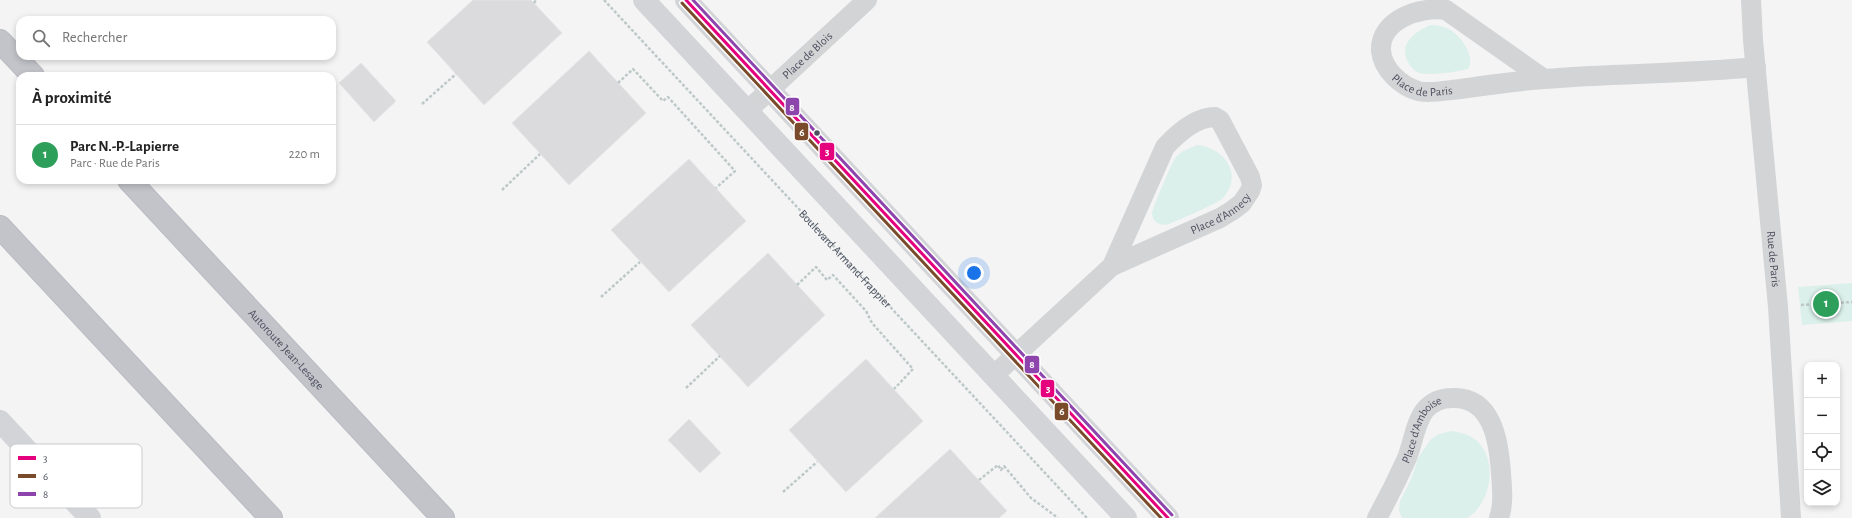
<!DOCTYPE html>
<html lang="fr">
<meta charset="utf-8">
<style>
:root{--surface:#fff;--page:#f2f2f2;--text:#222;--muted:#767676;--line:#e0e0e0;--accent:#878993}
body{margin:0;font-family:"Alegreya Sans",sans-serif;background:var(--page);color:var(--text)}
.controls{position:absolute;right:12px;bottom:12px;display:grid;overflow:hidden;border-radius:8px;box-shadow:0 2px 6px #0003}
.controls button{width:36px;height:36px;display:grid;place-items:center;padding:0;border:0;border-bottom:1px solid var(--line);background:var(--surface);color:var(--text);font:20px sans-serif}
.you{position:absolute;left:974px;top:273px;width:14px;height:14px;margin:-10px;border:3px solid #fff;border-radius:50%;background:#1a73e8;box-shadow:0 0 0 6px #1a73e833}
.badge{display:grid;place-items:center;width:26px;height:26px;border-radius:50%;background:var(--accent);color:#fff;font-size:13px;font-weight:700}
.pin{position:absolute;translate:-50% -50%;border:2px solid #fff;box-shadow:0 1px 4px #0006}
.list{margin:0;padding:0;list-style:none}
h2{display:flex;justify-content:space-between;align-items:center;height:52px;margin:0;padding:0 16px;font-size:17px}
h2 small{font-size:13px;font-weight:400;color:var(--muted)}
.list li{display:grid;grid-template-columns:26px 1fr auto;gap:12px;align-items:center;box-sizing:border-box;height:60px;padding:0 16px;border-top:1px solid var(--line)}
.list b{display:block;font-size:15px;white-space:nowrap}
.list p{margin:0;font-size:13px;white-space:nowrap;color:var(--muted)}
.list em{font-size:13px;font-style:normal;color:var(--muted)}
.icon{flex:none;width:22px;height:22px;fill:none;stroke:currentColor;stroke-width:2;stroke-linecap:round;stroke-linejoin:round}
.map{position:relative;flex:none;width:1852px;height:518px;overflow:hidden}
.search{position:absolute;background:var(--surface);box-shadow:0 2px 6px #0003;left:16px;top:16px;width:320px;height:44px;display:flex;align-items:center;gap:10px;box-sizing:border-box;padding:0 14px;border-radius:12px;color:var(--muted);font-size:15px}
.panel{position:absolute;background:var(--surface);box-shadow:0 2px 6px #0003;left:16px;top:72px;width:320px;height:112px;border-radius:12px}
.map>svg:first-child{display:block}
.green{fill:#dbf0ea}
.building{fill:#dbdbdd;stroke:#e5e5e6}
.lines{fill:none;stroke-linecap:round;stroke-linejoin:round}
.highway-casing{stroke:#b9bbc2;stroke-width:24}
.path{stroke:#bec8c9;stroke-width:2.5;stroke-dasharray:3 2;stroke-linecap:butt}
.street{stroke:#d3d4d6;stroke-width:20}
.secondary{stroke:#d3d4d7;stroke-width:22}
.highway{stroke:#c3c4ca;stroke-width:22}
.bus-1-casing{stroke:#fff;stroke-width:6}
.bus-2-casing{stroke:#fff;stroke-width:6}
.bus-3-casing{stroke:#fff;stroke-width:6}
.bus-1{stroke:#e5007d;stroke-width:3}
.bus-2{stroke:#7a4b2a;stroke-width:3}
.bus-3{stroke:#8e44ad;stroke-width:3}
.bus-dot{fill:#4c505f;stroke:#fff;stroke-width:1.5}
.labels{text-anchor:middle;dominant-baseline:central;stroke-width:3;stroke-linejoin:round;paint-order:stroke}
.street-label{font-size:12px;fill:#4c505f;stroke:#fff}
.key{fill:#fff;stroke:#c9cacf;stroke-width:1}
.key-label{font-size:11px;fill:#4c505f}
.line-badge{stroke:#fff;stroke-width:1.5}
.badge-label{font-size:11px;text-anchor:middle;font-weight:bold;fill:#fff}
</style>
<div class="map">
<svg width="1852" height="518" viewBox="0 0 1852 518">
<rect width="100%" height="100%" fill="#f4f4f4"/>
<!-- green -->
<path class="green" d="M1430,25C1436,25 1443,26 1449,29C1461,36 1476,56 1468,69C1457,72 1429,76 1419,73C1414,71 1410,66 1408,62C1398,44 1415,32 1430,25Z
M1197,145C1226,148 1244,176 1222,199C1218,203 1176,221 1169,224C1161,227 1152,222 1152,213C1153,207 1172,162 1176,157C1181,151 1190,148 1197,145Z
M1852,283V321L1802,325L1798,287Z
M1451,431C1461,432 1472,435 1479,443C1498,463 1490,505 1467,518H1402L1399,511L1400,501L1412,477L1418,458L1431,439L1439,434Z"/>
<!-- building -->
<path class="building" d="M473,0H531L562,33L484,105L427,42Z
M589,51L646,113L569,185L512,123Z
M361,63L396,101L374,122L339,83Z
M689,159L746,221L669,292L611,230Z
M768,253L825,315L748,387L691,325Z
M866,359L923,421L846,492L789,430Z
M689,419L721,453L700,473L668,440Z
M950,449L1007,511L999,518H875Z"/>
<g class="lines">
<defs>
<g id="highway">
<path d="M0,41L33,76"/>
<path id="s7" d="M129,180L443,518"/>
<path d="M0,227L271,518"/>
</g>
</defs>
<!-- highway casing -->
<use href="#highway" class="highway-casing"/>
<!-- path -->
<g class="path">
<path id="s1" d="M604,0L1087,518"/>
<path d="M534,3L536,0"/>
<path d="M618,83L633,69L663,101L668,97L735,171L716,188"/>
<path d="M422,104L456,74"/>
<path d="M502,190L540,154"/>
<path d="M797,285L816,267L827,280L833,275L866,311L872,323L913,369L894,389"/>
<path d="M601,297L640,262"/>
<path d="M1801,305L1852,302"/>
<path d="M686,388L720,356"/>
<path d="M979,480L998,465L1001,470L1004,466L1031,498L1058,518"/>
<path d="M783,492L817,462"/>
</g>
<!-- street -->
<g class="street">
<path id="s2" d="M1751,0L1753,40L1778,307L1791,518"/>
<path id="s3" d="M1544,79L1446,10C1420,6 1379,20 1381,51C1383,70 1401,86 1418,91C1428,94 1449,90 1460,89C1488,85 1516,81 1544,79C1615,73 1686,74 1756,67"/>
<path id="s4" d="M747,111L867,0"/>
<path id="s5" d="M993,376L1112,266L1220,218L1233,210L1242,203L1250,191L1252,185L1250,177L1220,120L1215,117C1196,117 1177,134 1165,147L1112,266"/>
<path id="s6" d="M1377,518C1388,498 1398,478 1407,458C1413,443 1415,423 1425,410C1432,402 1442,398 1452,398C1493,396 1499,443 1501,473C1502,488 1504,503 1499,518"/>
</g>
<!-- secondary -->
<path class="secondary" d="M644,0L1126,518
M686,0L1168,518
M0,421L90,518"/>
<!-- highway -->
<use href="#highway" class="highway"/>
<defs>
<path id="bus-1" d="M686,0L1168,518"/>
<path id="bus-2" d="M682,3L1161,518"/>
<path id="bus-3" d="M693,0L1172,515"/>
</defs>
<!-- bus-1 casing -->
<use href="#bus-1" class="bus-1-casing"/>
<!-- bus-2 casing -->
<use href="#bus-2" class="bus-2-casing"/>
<!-- bus-3 casing -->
<use href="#bus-3" class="bus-3-casing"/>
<!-- bus-1 -->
<use href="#bus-1" class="bus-1"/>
<!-- bus-2 -->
<use href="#bus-2" class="bus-2"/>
<!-- bus-3 -->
<use href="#bus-3" class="bus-3"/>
</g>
<!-- markers -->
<circle class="bus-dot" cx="817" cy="133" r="3.5"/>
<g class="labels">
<!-- street labels -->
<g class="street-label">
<text stroke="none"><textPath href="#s4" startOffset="82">Place de Blois</textPath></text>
<text stroke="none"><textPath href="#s3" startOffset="267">Place de Paris</textPath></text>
<text stroke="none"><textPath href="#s5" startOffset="283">Place d'Annecy</textPath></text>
<text stroke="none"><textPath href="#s1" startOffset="354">Boulevard Armand-Frappier</textPath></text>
<text stroke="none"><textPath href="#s2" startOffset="260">Rue de Paris</textPath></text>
<text stroke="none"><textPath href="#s7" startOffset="231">Autoroute Jean-Lesage</textPath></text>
<text stroke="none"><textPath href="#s6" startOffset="100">Place d'Amboise</textPath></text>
</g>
</g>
<!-- legend -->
<rect x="10" y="444" width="132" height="64" rx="6" class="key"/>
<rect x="18" y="456" width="18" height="4" fill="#e5007d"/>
<rect x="18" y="474" width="18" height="4" fill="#7a4b2a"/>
<rect x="18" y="492" width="18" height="4" fill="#8e44ad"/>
<g class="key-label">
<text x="43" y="462">3</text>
<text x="43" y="480">6</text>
<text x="43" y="498">8</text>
</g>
<g class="line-badge">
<rect x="785" y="97" width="15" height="19" rx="4" fill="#8e44ad"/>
<rect x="794" y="122" width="15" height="19" rx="4" fill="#7a4b2a"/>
<rect x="819" y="142" width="16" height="19" rx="4" fill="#e5007d"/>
<rect x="1024" y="355" width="16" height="19" rx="4" fill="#8e44ad"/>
<rect x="1040" y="379" width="15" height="19" rx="4" fill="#e5007d"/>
<rect x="1054" y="402" width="15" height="19" rx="4" fill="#7a4b2a"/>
</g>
<g class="badge-label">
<text x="792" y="111">8</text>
<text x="802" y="136">6</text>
<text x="827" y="155">3</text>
<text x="1032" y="368">8</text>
<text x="1048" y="392">3</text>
<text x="1062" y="415">6</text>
</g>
</svg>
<div class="controls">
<button>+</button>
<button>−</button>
<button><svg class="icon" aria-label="locate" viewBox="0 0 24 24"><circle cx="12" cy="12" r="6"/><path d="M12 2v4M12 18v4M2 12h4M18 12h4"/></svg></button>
<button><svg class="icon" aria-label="layers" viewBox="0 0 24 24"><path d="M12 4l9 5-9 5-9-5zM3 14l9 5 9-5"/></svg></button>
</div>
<div class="you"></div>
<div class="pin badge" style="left:1826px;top:304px;background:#2e9e5b">1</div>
<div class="search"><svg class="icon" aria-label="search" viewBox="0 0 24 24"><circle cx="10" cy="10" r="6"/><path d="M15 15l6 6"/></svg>Rechercher</div>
<section class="panel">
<h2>À proximité<small></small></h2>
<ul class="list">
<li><span class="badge" style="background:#2e9e5b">1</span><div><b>Parc N.-P.-Lapierre</b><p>Parc · Rue de Paris</p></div><em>220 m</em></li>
</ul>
</section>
</div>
